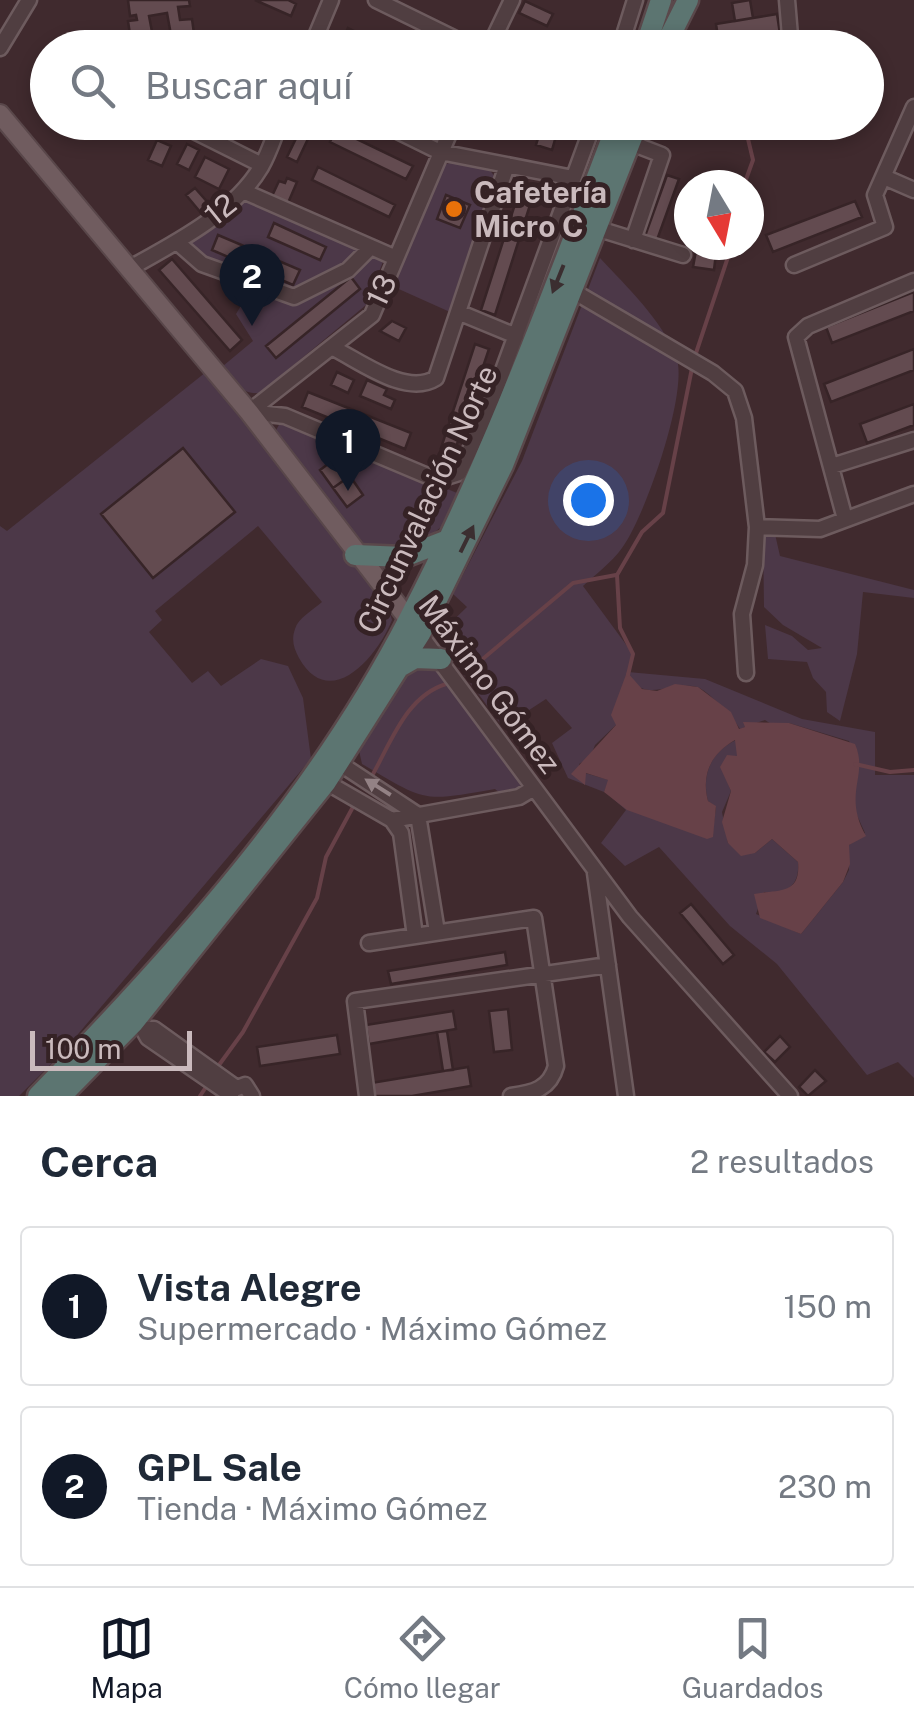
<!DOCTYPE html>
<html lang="es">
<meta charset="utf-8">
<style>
:root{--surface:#fff;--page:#f6f6f7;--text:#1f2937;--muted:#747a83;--line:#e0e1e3;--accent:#111827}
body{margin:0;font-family:"Public Sans",sans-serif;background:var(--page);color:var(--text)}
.compass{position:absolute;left:674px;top:170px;width:90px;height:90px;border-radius:50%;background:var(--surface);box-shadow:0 5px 15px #0003;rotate:170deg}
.scale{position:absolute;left:30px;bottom:25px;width:162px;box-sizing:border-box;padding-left:10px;border:5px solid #cababd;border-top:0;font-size:28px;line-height:35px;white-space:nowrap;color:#cababd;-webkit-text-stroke:8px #352225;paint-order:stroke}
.you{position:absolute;left:588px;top:500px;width:35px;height:35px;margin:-25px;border:8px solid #fff;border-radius:50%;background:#1a73e8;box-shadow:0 0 0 15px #1a73e833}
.badge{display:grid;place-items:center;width:65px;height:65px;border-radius:50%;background:var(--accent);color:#fff;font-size:32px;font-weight:700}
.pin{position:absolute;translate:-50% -82px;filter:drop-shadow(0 2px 5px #0008)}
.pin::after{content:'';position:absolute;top:52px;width:35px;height:30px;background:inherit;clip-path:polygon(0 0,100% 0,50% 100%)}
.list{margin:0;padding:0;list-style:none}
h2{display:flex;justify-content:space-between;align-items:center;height:130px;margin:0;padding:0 40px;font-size:42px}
h2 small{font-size:32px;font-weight:400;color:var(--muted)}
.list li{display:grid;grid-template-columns:65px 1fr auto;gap:30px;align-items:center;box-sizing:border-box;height:160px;margin:0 20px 20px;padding:0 20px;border:2px solid var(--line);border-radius:10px}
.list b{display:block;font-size:38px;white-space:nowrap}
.list p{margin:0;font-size:32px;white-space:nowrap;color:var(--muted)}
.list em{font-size:32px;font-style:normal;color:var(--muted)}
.icon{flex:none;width:55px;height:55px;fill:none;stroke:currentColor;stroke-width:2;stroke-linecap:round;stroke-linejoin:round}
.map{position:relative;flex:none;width:914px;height:1096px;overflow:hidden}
.search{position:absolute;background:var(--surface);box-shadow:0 5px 15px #0003;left:30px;right:30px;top:30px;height:110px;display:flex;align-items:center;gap:25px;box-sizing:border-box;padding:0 35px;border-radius:55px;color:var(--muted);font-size:38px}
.sheet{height:490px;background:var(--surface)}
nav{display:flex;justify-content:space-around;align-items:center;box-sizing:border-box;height:140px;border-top:2px solid var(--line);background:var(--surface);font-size:28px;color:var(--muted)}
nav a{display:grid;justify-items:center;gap:5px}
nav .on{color:var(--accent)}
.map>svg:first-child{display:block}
.green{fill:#4c3848}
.water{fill:#674148}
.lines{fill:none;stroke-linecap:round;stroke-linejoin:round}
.stream{stroke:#674148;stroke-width:4}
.building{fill:#634b50;stroke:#372427;stroke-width:2.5;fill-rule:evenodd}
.minor-casing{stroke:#6d5b5e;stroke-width:19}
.major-casing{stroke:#59474a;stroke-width:22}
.highway-casing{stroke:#5a484b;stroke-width:25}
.minor{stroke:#503e41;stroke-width:14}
.major{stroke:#705c5f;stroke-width:18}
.highway{stroke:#5c7571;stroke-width:20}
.oneway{fill:#3b2e30}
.oneway2{fill:#938285}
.food-dot{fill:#e8710a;stroke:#352225;stroke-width:4}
.labels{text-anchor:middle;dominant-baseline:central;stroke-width:10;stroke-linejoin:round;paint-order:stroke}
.poi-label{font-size:30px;font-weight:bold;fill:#cababd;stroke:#352225;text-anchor:start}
.street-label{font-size:30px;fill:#cababd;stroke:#352225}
</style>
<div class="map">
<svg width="914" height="1096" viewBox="0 0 914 1096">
<rect width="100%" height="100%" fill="#402a2e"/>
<!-- green -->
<path class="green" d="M454,162L489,169L495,177L450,312L392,286L442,165Z
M243,191L386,254L366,305L260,393C240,395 234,380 223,366L253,341L236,314L254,284L202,264L178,243Z
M600,258C627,287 661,319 676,356C690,390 644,519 622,548C612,562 596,574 583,586L633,654L628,672L705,679L802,719L875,732V775H914V1078L898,1062L867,1075L777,964L730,926L659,847L625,866L601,843L626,810L611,797L713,830L716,807L708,801C701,775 711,752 736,740L738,757L724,773L731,791L722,812L728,843L755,853L772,839L798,862C800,886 786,895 764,892L756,914L801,934L843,882L849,870V845L865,833L851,802L859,765L849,741L789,723L771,724L765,720L740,729C734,718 707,690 697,687C675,681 644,702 632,679L616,725L595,745L590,758L579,764L585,784V773L609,780L604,792L568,778L552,743L572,728L546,699L503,727L436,637L467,607L453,594L522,461Z
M206,372L387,603L392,620C378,656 330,713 299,658C294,649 291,640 295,629C298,618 313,610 322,602L258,526L155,611L162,620L149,632L192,683L208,671L221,686L261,659L288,666L303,698L311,759L62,1053L19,1096H0V526L7,531Z
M281,421L457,493L441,527L413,550L363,547L273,436Z
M763,532L775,534L780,556L914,590V598L863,592L857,654L840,721L827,712L826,692L813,678L807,662L768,659L765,625L792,636L808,650L822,648L783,625L764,607Z
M440,663L520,783V789L501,794L495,789C421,802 427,802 362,764L358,746L410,665Z"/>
<!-- water -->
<path class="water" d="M627,672L642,689L657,691L675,684L698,687L731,712L739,729L745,727L743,722L789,723L855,744C869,776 842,793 866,836L849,845L850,864L843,882L801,934L760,918L754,894C777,889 801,896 798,862L772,839L755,853L741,856L728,843L722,822L731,791L720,767L727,755L737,756L735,740C711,754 701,774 708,801L716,806L713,837L707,839L627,810L604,792L608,780L586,773L585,785L571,774L616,725L611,715Z"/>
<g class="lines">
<!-- stream -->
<path class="stream" d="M744,185L753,160L744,122
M694,359L732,245
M466,673L573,583L616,575
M628,675L633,654L620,628L617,575L642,532L663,513L692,368
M855,764L890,772L914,770
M373,774C392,740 407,696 446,684
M219,1065L243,1032L317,898L326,857L354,805
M200,1096L206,1087"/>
</g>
<!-- building -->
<path class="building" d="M128,0H189L190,6L178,7L180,20L192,19L196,48H132L128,21L137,20L136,15L130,16ZM167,13L171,35L153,37L149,16Z
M255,0H288L296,4L291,16Z
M750,0L753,18L735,21L732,3Z
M525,1L553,14L547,26L519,13Z
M777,14L780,34L719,44L716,24Z
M348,28L389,48H356L342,41Z
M304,122H316L297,162L287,157Z
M543,122H560L552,150L536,145Z
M336,129L413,166L406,179L330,142Z
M157,140L171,146L162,166L148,160Z
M187,144L199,150L189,170L177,164Z
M205,157L229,169L219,189L195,177Z
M318,167L395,205L389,217L312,180Z
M667,175L679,179L657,240L645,236Z
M287,178L297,182L288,203L272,196L279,181L285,183Z
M195,188L210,205L201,213L186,195Z
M446,195L470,205L460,228L437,219Z
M516,201L530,205L495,315L481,310Z
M855,201L862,217L773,252L766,235Z
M274,223L326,247L320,260L268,237Z
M218,235L300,270L293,285L212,250Z
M697,245H717L714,270L693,267Z
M172,259L242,340L230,351L159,270Z
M351,277L360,289L276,358L266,346Z
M914,292V311L832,343L826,327Z
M392,321L406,328L399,341L380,331Z
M475,344L489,349L454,453L441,448Z
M914,349V370L831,402L824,384Z
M337,372L354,380L348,393L331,385Z
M367,380L387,389L384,395L395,400L391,409L360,396Z
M308,392L411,433L405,449L302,407Z
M914,404V425L867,443L860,424Z
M183,448L235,512L153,578L101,514Z
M336,458L350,476L333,488L320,470Z
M350,476L363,495L347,507L333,488Z
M691,904L734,955L723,964L680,913Z
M505,952L507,965L391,984L388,971Z
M508,1009L512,1050L494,1052L489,1011Z
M453,1011L456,1029L369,1044L366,1025Z
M447,1031L453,1070L443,1071L437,1032Z
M337,1035L340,1054L260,1066L257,1047Z
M780,1036L790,1047L775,1062L764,1052Z
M468,1067L471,1086L412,1096H373L371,1083Z
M815,1070L826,1081L808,1096L799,1087Z"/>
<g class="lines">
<defs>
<path id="minor" d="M376,0L474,48
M787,0L791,48
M0,48L29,0
M311,48L331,0
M489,48L512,0
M620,48L635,0
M176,122L262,165
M379,122L440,152L573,178
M631,143L662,155L633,240
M884,177L914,190
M243,191L396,258
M599,229L683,255
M178,243L202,264L294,297L348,270L371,247
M794,265L885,227L875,195L914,107
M130,268C175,243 234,213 261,167C269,153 274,137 280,122
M573,291L713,373L735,391L744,418L757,527L755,565L742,614L746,673
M458,312L516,336
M333,348C360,361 406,397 436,378L507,165
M249,412L285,416L437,480L459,473L487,414L594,122
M249,412L372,315L454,122
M832,466L914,440
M845,519L796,337L808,326L914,281
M757,527L820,529L914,494
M416,629L630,917L790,1096
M339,763L418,815L437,932
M326,782L392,820L401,833L415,936
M392,820L519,797L534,788
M595,873L626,1096
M369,943L534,918L556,1066C550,1089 533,1093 511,1096
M232,1090L245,1085L252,1096
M231,1095L148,1038L143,1029H154L235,1087
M367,1096L355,1001L608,965"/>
<path id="major" d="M0,114L249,412L409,620"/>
<path id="highway" d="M645,48L661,0
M664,48L688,0
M355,555L404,557L445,541
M401,666L415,658L441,659
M38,1096C177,953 317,798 409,619C492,460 554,289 618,122
M61,1096L133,1023L326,782L420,634L503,465L638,122"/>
</defs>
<!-- minor casing -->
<use href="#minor" class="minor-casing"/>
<!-- major casing -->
<use href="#major" class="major-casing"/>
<!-- highway casing -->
<use href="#highway" class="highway-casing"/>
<!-- minor -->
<use href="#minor" class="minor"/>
<!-- major -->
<use href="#major" class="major"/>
<!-- highway -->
<use href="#highway" class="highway"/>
</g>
<!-- one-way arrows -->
<defs><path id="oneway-solid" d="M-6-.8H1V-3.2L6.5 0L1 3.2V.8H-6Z" transform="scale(2.5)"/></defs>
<g class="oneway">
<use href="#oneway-solid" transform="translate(558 279) rotate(112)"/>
<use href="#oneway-solid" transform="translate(467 539) rotate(-64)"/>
</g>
<use class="oneway2" href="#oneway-solid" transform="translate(378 787) rotate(-148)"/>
<!-- markers -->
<circle class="food-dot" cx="454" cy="209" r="10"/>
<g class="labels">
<!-- poi labels -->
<g class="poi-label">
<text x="474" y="192">Cafetería<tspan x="474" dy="34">Micro C</tspan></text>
</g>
<!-- street labels -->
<g class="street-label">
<text transform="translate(220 209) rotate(-39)">12</text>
<text transform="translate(381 290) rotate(-65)">13</text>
<text transform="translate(427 499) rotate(-65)">Circunvalación Norte</text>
<text transform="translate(490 684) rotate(53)">Máximo Gómez</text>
</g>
</g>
</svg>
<svg class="compass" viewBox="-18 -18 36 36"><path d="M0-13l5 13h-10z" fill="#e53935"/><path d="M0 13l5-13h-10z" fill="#747a83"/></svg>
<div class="scale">100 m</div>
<div class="you"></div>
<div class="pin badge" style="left:348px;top:491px">1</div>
<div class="pin badge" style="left:252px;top:326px">2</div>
<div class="search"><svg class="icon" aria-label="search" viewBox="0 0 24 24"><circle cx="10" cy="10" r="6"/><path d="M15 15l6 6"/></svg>Buscar aquí</div>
</div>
<section class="sheet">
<h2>Cerca<small>2 resultados</small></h2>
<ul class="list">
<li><span class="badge">1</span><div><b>Vista Alegre</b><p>Supermercado · Máximo Gómez</p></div><em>150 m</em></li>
<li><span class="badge">2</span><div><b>GPL Sale</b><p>Tienda · Máximo Gómez</p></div><em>230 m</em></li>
</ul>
</section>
<nav>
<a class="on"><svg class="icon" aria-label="map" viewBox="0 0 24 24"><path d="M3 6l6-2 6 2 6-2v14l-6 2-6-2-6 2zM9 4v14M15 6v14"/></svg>Mapa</a>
<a><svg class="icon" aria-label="directions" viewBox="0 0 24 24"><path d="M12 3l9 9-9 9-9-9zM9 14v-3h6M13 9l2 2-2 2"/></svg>Cómo llegar</a>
<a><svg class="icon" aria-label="saved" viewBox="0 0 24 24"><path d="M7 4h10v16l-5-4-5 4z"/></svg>Guardados</a>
</nav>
